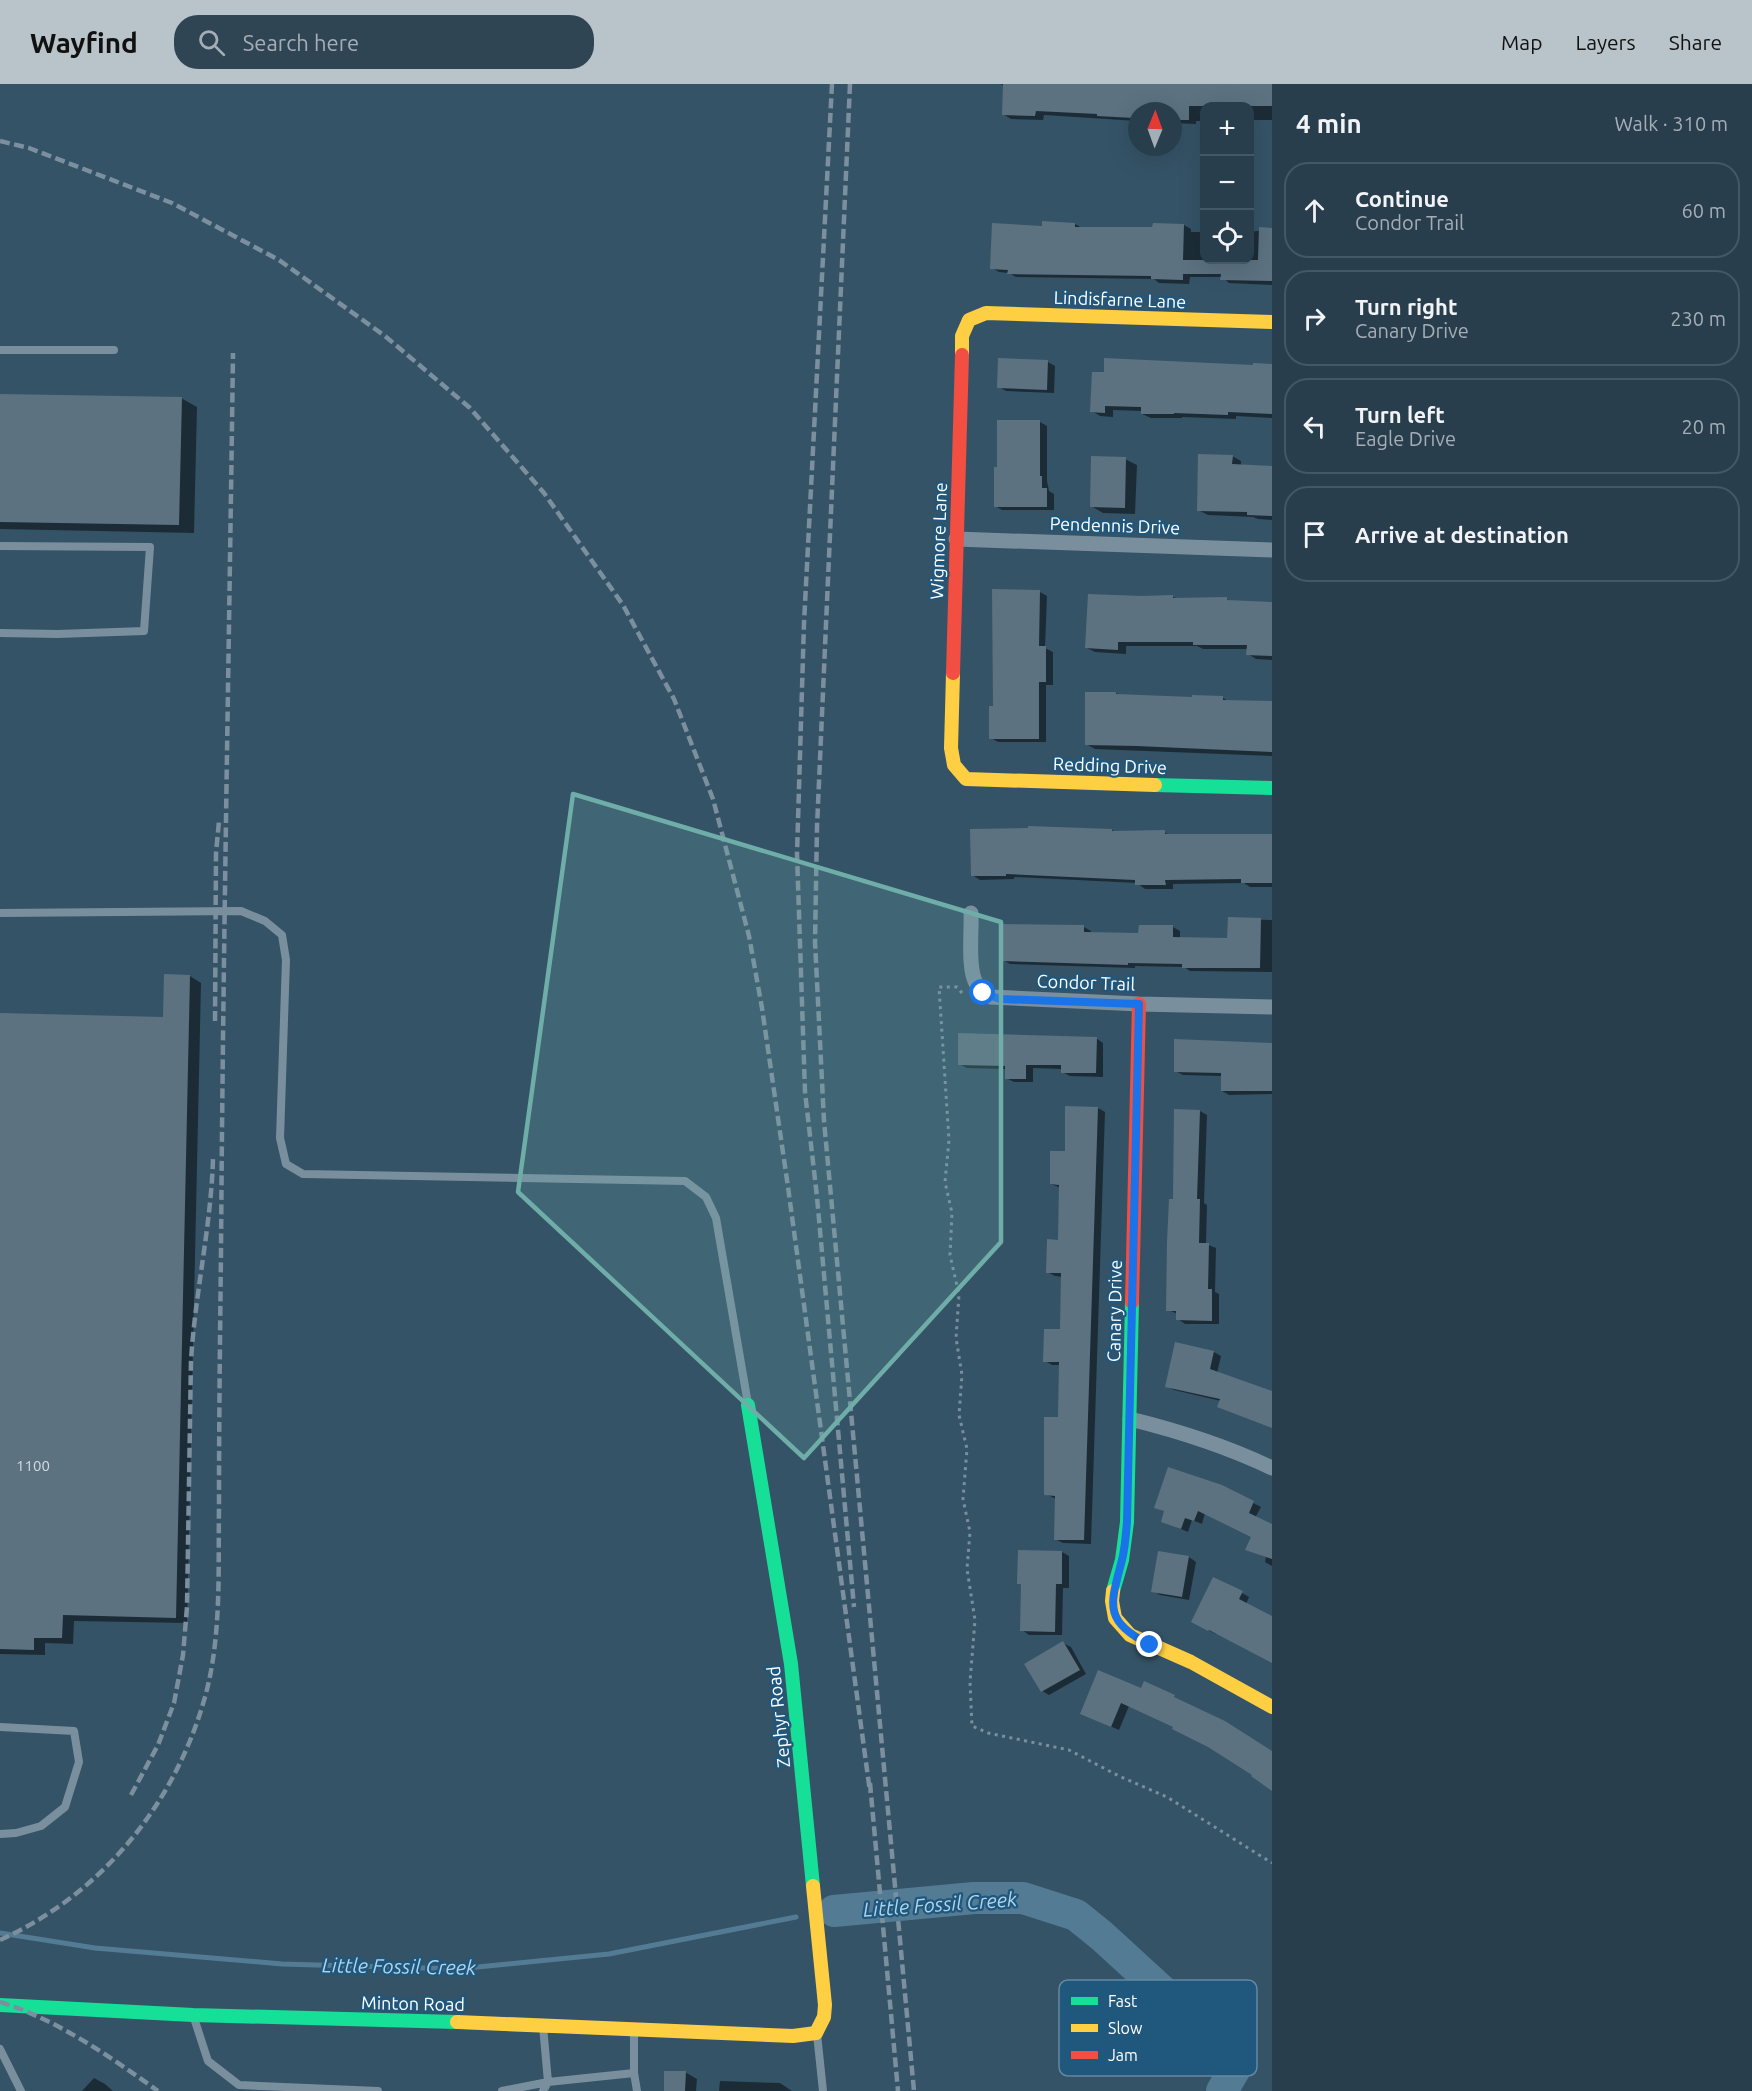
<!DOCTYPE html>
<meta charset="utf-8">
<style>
:root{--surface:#283e4d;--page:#304554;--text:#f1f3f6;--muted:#a5aeb6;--line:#445765;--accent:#b8c3ca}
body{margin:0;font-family:Ubuntu,sans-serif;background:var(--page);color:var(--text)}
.controls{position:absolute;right:18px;top:18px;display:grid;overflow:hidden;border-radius:12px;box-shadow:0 6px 24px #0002}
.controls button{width:54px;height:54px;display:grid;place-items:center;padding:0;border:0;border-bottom:2px solid var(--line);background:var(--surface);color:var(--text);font:30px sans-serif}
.compass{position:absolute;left:1128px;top:18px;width:54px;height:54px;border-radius:50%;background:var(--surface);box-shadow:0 6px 24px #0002;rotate:1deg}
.stop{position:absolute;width:18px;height:18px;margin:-14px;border:4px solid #1a73e8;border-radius:50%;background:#fff}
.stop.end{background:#1a73e8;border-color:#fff;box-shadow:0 2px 6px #0008}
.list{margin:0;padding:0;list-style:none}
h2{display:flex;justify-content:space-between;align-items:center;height:78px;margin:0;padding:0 24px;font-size:26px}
h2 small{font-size:20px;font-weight:400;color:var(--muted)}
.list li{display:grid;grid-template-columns:39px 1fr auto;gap:18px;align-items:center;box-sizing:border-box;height:96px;margin:0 12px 12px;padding:0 12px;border:2px solid var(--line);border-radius:24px}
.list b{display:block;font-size:22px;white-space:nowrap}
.list p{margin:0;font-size:20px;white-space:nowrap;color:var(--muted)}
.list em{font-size:20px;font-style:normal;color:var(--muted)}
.icon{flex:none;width:33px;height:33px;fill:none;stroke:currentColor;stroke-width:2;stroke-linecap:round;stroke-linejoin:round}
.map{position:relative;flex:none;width:1272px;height:2007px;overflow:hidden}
header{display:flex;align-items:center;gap:36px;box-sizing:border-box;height:84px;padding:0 30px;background:var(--accent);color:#111}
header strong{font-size:28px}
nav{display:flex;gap:33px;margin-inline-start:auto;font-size:21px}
.search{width:420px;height:54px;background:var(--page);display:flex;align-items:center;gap:15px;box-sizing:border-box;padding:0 21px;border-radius:24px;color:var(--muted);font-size:22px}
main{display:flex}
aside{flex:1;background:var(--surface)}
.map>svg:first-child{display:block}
.shadow{fill:#0007}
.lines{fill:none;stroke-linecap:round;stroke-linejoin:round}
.stream{stroke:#547b94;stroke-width:5}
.river{stroke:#547b94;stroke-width:32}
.building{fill:#5c7281}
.path{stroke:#7a8f9e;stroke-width:3;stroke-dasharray:3 4.5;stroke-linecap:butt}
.lane{stroke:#7a8f9e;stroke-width:8}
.street{stroke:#7a8f9e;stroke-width:15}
.fast{stroke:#16e098;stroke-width:14}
.slow{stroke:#ffcf43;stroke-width:14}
.jam{stroke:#f24e42;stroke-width:14}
.rail{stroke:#7c8f9e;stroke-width:4.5;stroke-dasharray:10 4.5;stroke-linecap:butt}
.route{stroke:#1a73e8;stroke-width:8}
.marked{fill:#6fada8;fill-opacity:0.2;stroke:#6fada8;stroke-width:4.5;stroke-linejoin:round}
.labels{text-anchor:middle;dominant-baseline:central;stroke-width:4.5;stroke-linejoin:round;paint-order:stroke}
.number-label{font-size:15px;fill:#d6dce0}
.street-label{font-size:18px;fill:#fff;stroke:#20577c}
.water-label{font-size:20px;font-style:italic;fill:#aed5ee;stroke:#20577c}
.key{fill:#20577c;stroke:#6389a3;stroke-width:1.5}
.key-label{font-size:16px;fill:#fff}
</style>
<header>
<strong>Wayfind</strong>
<div class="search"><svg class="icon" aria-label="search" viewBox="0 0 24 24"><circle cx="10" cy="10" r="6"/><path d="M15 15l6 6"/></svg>Search here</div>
<nav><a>Map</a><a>Layers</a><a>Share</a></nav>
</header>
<main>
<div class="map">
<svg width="1272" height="2007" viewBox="0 0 1272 2007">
<rect width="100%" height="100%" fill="#355367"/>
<!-- shadow -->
<path class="shadow" d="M1001,0H1272V36H1250V22H1204V37H1196V40L1173,39V27H1137V37L1044,31L1043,36L1011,35L1003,30L1004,2Z
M1043,139L1075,140L1082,144H1154L1184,141L1191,145V148H1204V176H1250V148L1272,145V201L1229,199L1222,193H1190L1189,200L1159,199L1154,195L1016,193L1009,189L999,188L992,184L1043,144Z
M1048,278L1055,282L1054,309L1006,307L999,303Z
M1272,282V334L1236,332V335L1182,333V334H1151L1142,330V327L1113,326V333L1100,332L1092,327L1094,289Z
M0,311L181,314L197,323L194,449L0,445Z
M1040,338L1047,342V397L1049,407L1054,410V426H1002L995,422L999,384Z
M1232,372L1241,377V382L1272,383V436L1258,435L1253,433L1208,431L1198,426Z
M1125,375L1137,381L1135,430L1103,429L1091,422Z
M1040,508L1047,512L1045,564L1053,568V601H1046V658H998L991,654L995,623Z
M1173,513L1178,515H1226L1230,517L1272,519V576L1256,575L1248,570V565H1203L1197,562H1126V570L1095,568L1087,564Z
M1116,609L1121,612L1223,614L1230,618H1272V672L1095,665L1086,660Z
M1029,744L1112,746L1116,748H1164L1171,752H1272V803H1250L1244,799L1173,800V805H1145L1137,799L1014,793V795L980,796L972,791Z
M1229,835L1272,836V888L1190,887L1184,883L1135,882V884L1010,880L1003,876L1084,843L1091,847V849L1140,850L1173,843L1180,847V855L1229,856Z
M166,892H190L201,899L187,1539L74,1537L73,1560L45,1559V1571L0,1570V930L165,934Z
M1096,954L1103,959V993L1070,992L1062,988V985L1033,984V998H1014L1006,994V985L967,984L959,980Z
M1272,961V1010L1229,1011L1222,1007V992L1183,991L1175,987Z
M1098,1024L1105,1028L1091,1460L1063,1459L1055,1455L1056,1415L1046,1410L1059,1334L1060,1281H1052L1045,1277L1062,1246L1063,1193L1055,1192L1047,1188L1060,1157L1061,1104L1051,1100L1066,1068Z
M1200,1027L1207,1031L1204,1119L1207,1121L1206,1160L1216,1164L1215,1208L1219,1210V1240H1185L1178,1235V1230L1168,1226L1174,1116Z
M1176,1259L1214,1268L1221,1272L1217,1289L1272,1308V1343L1221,1317L1174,1306L1166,1302Z
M1222,1403L1261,1423L1255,1434L1272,1442V1482L1265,1478L1266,1473L1247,1465L1253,1453L1205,1429L1202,1440L1192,1436L1188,1448L1162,1437L1166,1428L1156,1423Z
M1019,1467L1062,1468L1069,1472V1504H1063L1062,1551H1029L1022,1546L1023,1501L1019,1499Z
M1189,1473L1196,1478L1189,1516L1160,1511L1153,1507Z
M1242,1509L1249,1513L1246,1520L1272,1534V1578L1217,1549L1216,1550L1200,1542Z
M1063,1559L1071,1563L1086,1590L1049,1611L1042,1607Z
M1098,1588L1272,1669V1705L1254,1690L1175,1643L1129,1622L1119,1646L1082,1630Z
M685,1988L697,1995L696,2007H665Z
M94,1994L105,2000L113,2007H82Z
M720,1997L780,1999L792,2007H719Z"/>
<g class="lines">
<!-- stream -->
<path class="stream" d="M0,1849L95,1864L282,1880L458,1885L609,1870L796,1833"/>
<!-- river -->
<path class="river" d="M834,1827L974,1814H1023L1076,1831L1102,1852L1174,1918L1234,1959L1236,1983L1222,2007"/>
</g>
<!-- building -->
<path class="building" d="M1003,0H1272V22H1189V36H1173V27H1135L1134,34L1097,32V30L1036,27L1035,32L1002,31Z
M1042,137L1075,139V143H1152L1153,139L1184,140L1183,176H1258L1259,143L1272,144V197L1220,196L1221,190H1183V196L1151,195V192L1007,190L1008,186L990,185L992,139L1042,142Z
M998,274L1048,276L1047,306L997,304Z
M1104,274L1253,281V279L1272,280V330L1228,328V331L1174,329V330H1141V323L1105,322V329L1090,328L1092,288H1104Z
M0,310L182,313L179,441L0,438Z
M997,336H1040V392H1042V404H1047V423H994V383H997Z
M1198,370L1233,371L1232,380L1272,382V432L1247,431V428L1197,427Z
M1091,372L1126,373L1125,424L1090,423Z
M992,505L1040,506L1039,562H1046V598H1039V655H989V622H993Z
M1088,510L1141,512L1173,511V514L1227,513V516L1272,518V572L1246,571L1247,561H1193V558H1118V566L1085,564Z
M1085,608H1116V610L1192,613V611L1223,612V616L1272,617V668L1137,662L1085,661Z
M1028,742L1112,745V747L1165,746V750H1272V799H1241V795L1165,796L1166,801H1135V796L1006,790V792H971L970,745L1028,744Z
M1228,833L1261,834L1260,884H1182V880L1128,879V881L1002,877V840L1084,841V848L1138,849L1139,841H1173V853L1227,854Z
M164,890L190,891L176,1534L63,1531L62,1554H34V1566L0,1565V929L163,933Z
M958,949L1097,953L1096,989H1061V981H1026V995H1005V982L958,981Z
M1174,955L1272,959V1007H1221V989L1174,988Z
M1065,1022L1098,1023L1084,1456H1054L1055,1412L1044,1411V1333H1058L1059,1278H1043L1044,1245H1060L1061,1189H1046L1047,1155L1058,1156L1059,1101L1050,1100V1067H1065Z
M1174,1025L1200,1026L1197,1115H1200L1199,1159H1209L1208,1205H1212V1237L1176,1236V1227H1166L1167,1158L1169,1115H1173Z
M1175,1258L1214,1267L1210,1285L1272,1307V1344L1217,1323L1220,1315L1165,1303Z
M1168,1383L1222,1401L1254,1417L1249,1429L1272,1440V1475L1245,1466L1251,1453L1198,1427L1194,1437L1185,1434L1181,1445L1161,1438L1164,1427L1154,1424Z
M1018,1466L1062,1467V1500H1056L1055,1548L1020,1547L1021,1500H1017Z
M1158,1467L1189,1472L1182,1513L1151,1508Z
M1213,1493L1243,1507L1239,1515L1272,1532V1579L1209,1546L1208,1547L1191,1538Z
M1063,1557L1080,1586L1041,1608L1024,1580Z
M1098,1586L1141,1604L1144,1597L1175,1611L1174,1613L1225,1637L1272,1667V1707L1251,1692L1252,1691L1208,1663L1172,1645L1173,1643L1121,1619L1111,1643L1080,1630Z
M664,1987H686L685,2007H664Z"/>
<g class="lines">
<!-- path -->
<path class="path" d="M962,909L957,903H939L949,1056L945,1098L952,1129L950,1171L959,1211L956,1254L962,1291L959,1331L967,1365L963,1415L970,1448L967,1485L975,1536L970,1598L972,1642L988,1649L1069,1666L1119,1692L1167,1713L1272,1779"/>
<!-- lane -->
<path class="lane" d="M0,266H114
M0,462L150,463L144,547L58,550L0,549
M0,829L241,827L265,837L282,851L286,876L280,1054L286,1080L303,1090L685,1097L706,1113L716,1134L748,1320
M0,1643L74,1647L79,1678L65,1723L41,1742L16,1749L0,1750
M194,1934L208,1977L239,2001L378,2007
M634,1946V1989L637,2007
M817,1950L823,2007
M0,1965L21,2007
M502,2007L548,1998L634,1989
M543,2007L548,1998L543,1942"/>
<!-- street -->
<path class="street" d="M956,455L1272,466
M971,829C972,847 967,886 977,901C980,907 985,910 991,913L1139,920L1272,923
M1130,1335C1179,1347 1226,1362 1272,1384"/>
<!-- fast -->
<path class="fast" d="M1155,701L1272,704
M748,1321L791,1580L813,1802
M1113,1507L1122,1476L1127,1438L1132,1218
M0,1921L193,1931L457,1938"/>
<!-- slow -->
<path class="slow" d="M962,271V252L969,236L986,229L1272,238
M953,589L951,664L954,681L966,695L1155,701
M1113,1507L1112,1517L1115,1534L1130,1551L1191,1578L1272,1623
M457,1938L793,1952L816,1949L824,1933L825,1921L813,1802"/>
<!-- jam -->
<path class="jam" d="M953,589L962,271
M1132,1218L1139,920"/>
<!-- rail -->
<path class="rail" d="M832,0L804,539L797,770L805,1008L817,1113L854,1523
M850,0L817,743L815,858L824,1037L914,2007
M0,57L29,64L172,119L279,176L385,252L470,324L544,409L623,521L674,615L713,715L749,852L762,924L788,1103L870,1708
M215,937L216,769L219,737
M870,1699L898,2007
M131,1711L158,1661L174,1619L183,1571L187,1523L191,1277C195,1209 211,1143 213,1075
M0,1856C102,1810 175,1720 205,1613C222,1552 218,1484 219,1421C219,1337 220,1253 221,1169C223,869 229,569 233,269
M0,1918C58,1936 109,1972 158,2007"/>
</g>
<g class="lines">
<!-- route -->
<path class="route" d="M983,909L1000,915L1139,920L1127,1438C1126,1451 1125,1464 1122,1476C1110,1522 1103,1536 1150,1561"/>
</g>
<!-- marked area -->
<path class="marked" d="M573,710L1001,838V1158L804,1374L518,1108Z"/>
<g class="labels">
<!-- number labels -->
<g class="number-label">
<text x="33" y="1381">1100</text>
</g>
<!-- street labels -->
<g class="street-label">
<text transform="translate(1120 215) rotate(2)">Lindisfarne Lane</text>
<text transform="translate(1115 441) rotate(2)">Pendennis Drive</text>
<text transform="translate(938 457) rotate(-88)">Wigmore Lane</text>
<text transform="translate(1110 681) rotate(2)">Redding Drive</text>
<text transform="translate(1086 898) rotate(2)">Condor Trail</text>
<text transform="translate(1114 1227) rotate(-89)">Canary Drive</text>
<text transform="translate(778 1633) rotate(-96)">Zephyr Road</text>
<text transform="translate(413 1919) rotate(1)">Minton Road</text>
</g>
<!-- water labels -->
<g class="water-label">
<text transform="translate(940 1820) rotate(-4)">Little Fossil Creek</text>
<text transform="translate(399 1882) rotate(1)">Little Fossil Creek</text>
</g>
</g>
<!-- legend -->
<rect x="1059" y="1896" width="198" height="96" rx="9" class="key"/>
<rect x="1071" y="1913" width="27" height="8" fill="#16e098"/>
<rect x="1071" y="1940" width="27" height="8" fill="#ffcf43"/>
<rect x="1071" y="1967" width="27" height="8" fill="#f24e42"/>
<g class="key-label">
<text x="1108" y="1923">Fast</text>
<text x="1108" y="1950">Slow</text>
<text x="1108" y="1977">Jam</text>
</g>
</svg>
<div class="controls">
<button>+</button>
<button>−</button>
<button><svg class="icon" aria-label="locate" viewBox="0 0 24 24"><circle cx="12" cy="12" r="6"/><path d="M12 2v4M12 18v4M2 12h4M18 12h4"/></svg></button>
</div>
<svg class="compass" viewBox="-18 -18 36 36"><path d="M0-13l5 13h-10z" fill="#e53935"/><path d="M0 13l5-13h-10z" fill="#a5aeb6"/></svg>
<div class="stop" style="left:983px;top:909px"></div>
<div class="stop end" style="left:1150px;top:1561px"></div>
</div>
<aside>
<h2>4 min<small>Walk · 310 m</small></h2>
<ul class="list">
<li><svg class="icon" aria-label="ahead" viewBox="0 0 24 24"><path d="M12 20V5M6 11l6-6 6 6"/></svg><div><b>Continue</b><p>Condor Trail</p></div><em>60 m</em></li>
<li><svg class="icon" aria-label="right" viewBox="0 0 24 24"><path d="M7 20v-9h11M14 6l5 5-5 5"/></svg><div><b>Turn right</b><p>Canary Drive</p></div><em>230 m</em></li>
<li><svg class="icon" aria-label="left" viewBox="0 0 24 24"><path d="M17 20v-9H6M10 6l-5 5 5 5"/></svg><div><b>Turn left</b><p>Eagle Drive</p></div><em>20 m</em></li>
<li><svg class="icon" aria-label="arrive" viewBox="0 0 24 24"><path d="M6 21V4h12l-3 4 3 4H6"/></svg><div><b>Arrive at destination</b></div></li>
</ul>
</aside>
</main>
